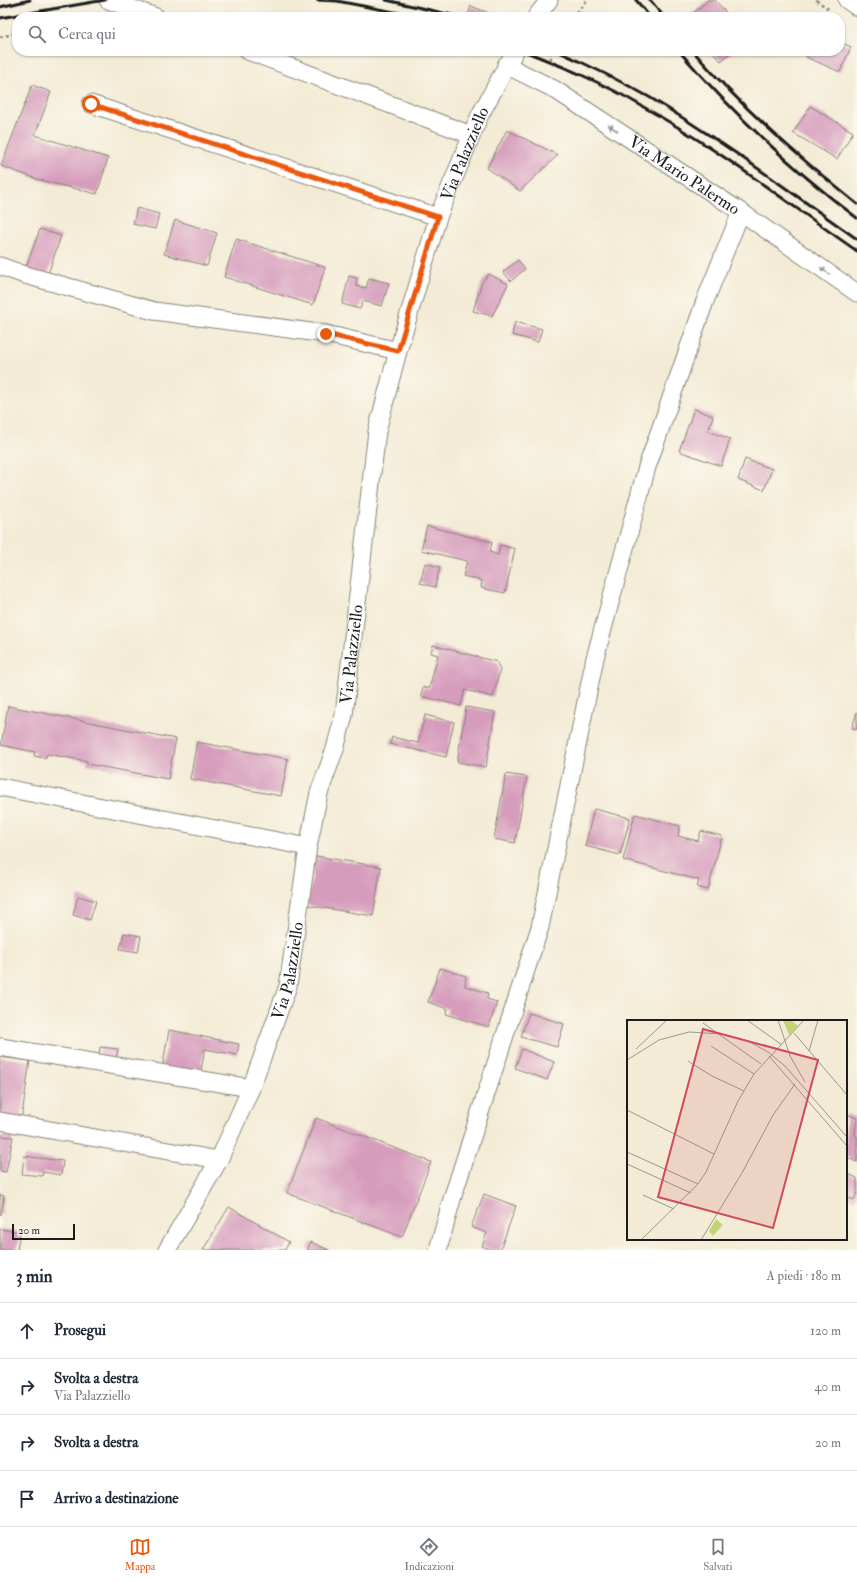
<!DOCTYPE html>
<html lang="it">
<meta charset="utf-8">
<style>
:root{--surface:#fff;--page:#f2f2f3;--text:#1f2937;--muted:#747a83;--line:#e0e1e3;--accent:#ea580c}
body{margin:0;font-family:"IM FELL Double Pica",serif;background:var(--page);color:var(--text)}
.scale{position:absolute;left:12px;bottom:10px;width:63px;box-sizing:border-box;padding-left:4px;border:2px solid #1c1c1c;border-top:0;font-size:11px;line-height:14px;white-space:nowrap;color:#1c1c1c;-webkit-text-stroke:3px #fbf7ec;paint-order:stroke}
.stop{position:absolute;width:12px;height:12px;margin:-9px;border:3px solid #ea580c;border-radius:50%;background:#fff}
.stop.end{background:#ea580c;border-color:#fff;box-shadow:0 1px 4px #0008}
.list{margin:0;padding:0;list-style:none}
h2{display:flex;justify-content:space-between;align-items:center;height:52px;margin:0;padding:0 16px;font-size:17px}
h2 small{font-size:13px;font-weight:400;color:var(--muted)}
.list li{display:grid;grid-template-columns:26px 1fr auto;gap:12px;align-items:center;box-sizing:border-box;height:56px;padding:0 16px;border-top:1px solid var(--line)}
.list b{display:block;font-size:15px;white-space:nowrap}
.list p{margin:0;font-size:13px;white-space:nowrap;color:var(--muted)}
.list em{font-size:13px;font-style:normal;color:var(--muted)}
.icon{flex:none;width:22px;height:22px;fill:none;stroke:currentColor;stroke-width:2;stroke-linecap:round;stroke-linejoin:round}
.map{position:relative;flex:none;width:857px;height:1250px;overflow:hidden}
.search{position:absolute;background:var(--surface);box-shadow:0 1px 3px #0004;left:12px;right:12px;top:12px;height:44px;display:flex;align-items:center;gap:10px;box-sizing:border-box;padding:0 14px;border-radius:16px;color:var(--muted);font-size:15px}
.sheet{height:276px;background:var(--surface)}
nav{display:flex;justify-content:space-around;align-items:center;box-sizing:border-box;height:56px;border-top:1px solid var(--line);background:var(--surface);font-size:11px;color:var(--muted)}
nav a{display:grid;justify-items:center;gap:2px}
nav .on{color:var(--accent)}
.map>svg:first-child{display:block}
.building{fill:#d69cbc}
.lines{fill:none;stroke-linecap:round;stroke-linejoin:round}
.street-casing{stroke:#888478;stroke-width:19}
.path{stroke:#888478;stroke-width:2.5;stroke-dasharray:3 3;stroke-linecap:butt}
.street{stroke:#fff;stroke-width:17}
.rail{stroke:#1c1c1c;stroke-width:3}
.oneway{fill:#999}
.route{stroke:#ea580c;stroke-width:5}
.labels{text-anchor:middle;dominant-baseline:central;stroke-width:4;stroke-linejoin:round;paint-order:stroke}
.street-label{font-size:17px;fill:#1c1c1c;stroke:#fbf7ec}
.inset-road{fill:none;stroke:#9d988b;stroke-width:1}
.view{fill:#d1495b;fill-opacity:0.15;stroke:#d1495b;stroke-width:2}
.inset-edge{fill:none;stroke:#1c1c1c;stroke-width:2}
</style>
<div class="map">
<svg width="857" height="1250" viewBox="0 0 857 1250">
<rect width="100%" height="100%" fill="#fbf7ec"/>
<filter id="ink" filterUnits="userSpaceOnUse"><feTurbulence type="fractalNoise" baseFrequency=".025" numOctaves="2"/><feDisplacementMap in="SourceGraphic" scale="8" xChannelSelector="R" yChannelSelector="G"/><feConvolveMatrix kernelMatrix="1 2 1 2 8 2 1 2 1" color-interpolation-filters="sRGB"/></filter>
<filter id="wash" filterUnits="userSpaceOnUse"><feTurbulence type="fractalNoise" baseFrequency=".012" numOctaves="4" result="noise"/><feDisplacementMap in="SourceGraphic" scale="16" xChannelSelector="R" yChannelSelector="G"/><feGaussianBlur stdDeviation="0.9" result="paint"/><feColorMatrix in="noise" values="0 0 0 0 0 0 0 0 0 0 0 0 0 0 0 0 0 1.4 0 .05"/><feComposite in="paint" operator="in"/></filter>
<g filter="url(#wash)">
<rect width="100%" height="100%" fill="#f3ebd5"/>
<g id="blocks">
<!-- building -->
<path class="building" d="M708,0H715L730,17H689Z
M471,6L499,17H467Z
M840,42L851,47L840,72L806,57L808,51H840Z
M712,51H733L721,61Z
M32,85L51,92L35,135L108,158L97,194L40,180L1,166Z
M810,106L853,132L837,159L793,133Z
M507,130L558,155L520,191L487,168Z
M137,208L159,214L155,229L133,224Z
M175,220L217,233L207,266L164,254Z
M40,229L61,236L47,277L25,270Z
M236,239L325,267L313,305L224,277Z
M518,260L525,269L511,281L503,272Z
M489,274L508,284L492,316L473,311L482,282Z
M349,276L357,278L356,286L366,288L369,278L389,283L382,306L363,301L360,309L342,304Z
M515,322L542,329L538,342L512,335Z
M694,409L713,416L708,431L730,439L721,466L679,451Z
M745,459L772,469L764,490L738,480Z
M427,526L492,542L490,552L498,555L500,545L515,549L505,593L481,588L482,581L463,576L467,561L421,550Z
M425,563L440,567L435,587L420,583Z
M433,645L497,662L500,670L493,697L465,690L461,706L421,696L423,687L429,689L438,655L431,653Z
M8,706L176,739L168,779L87,764V761L47,754L45,758L34,756L35,752L1,745Z
M466,707L495,712L486,767L457,762Z
M857,712V729L852,728Z
M425,715L454,722L446,757L390,744L392,737L418,743Z
M197,742L288,759L281,796L190,779Z
M506,774L527,777L515,843L494,839Z
M594,809L630,818L620,855L585,846Z
M635,814L680,826L678,836L698,841L701,831L722,836L708,890L697,887L699,880L623,860Z
M316,856L381,867L373,916L307,905Z
M78,896L96,901L90,920L73,915Z
M124,933L141,936L138,952L120,949Z
M440,968L466,976L465,986L488,993L487,999L497,1002L489,1027L446,1014L448,1009L428,1002Z
M529,1013L564,1024L557,1047L521,1037Z
M169,1030L239,1044L237,1055L205,1049L201,1070L196,1069L195,1075L162,1069Z
M100,1047L118,1049L116,1059L99,1057Z
M522,1049L554,1062L547,1080L515,1068Z
M0,1057L30,1061L21,1121L0,1118Z
M846,1114L857,1118L855,1135L857,1136V1162L846,1157Z
M316,1118L431,1162L402,1237L287,1193Z
M0,1136L13,1137L6,1172L0,1171Z
M24,1156L63,1161L61,1175L43,1172L42,1176L22,1174Z
M846,1173L857,1178V1193L854,1200L846,1197Z
M484,1194L516,1206L500,1250H492L482,1246L487,1233L471,1227Z
M0,1195L4,1196L1,1215L0,1214Z
M229,1207L289,1242L285,1250H203Z
M0,1229L20,1232L17,1250H0Z
M311,1242L329,1250H307Z"/>
</g>
</g>
<g filter="url(#ink)">
<use href="#blocks" fill-opacity="0" stroke="#888478" stroke-width="1"/>
<g class="lines">
<defs>
<g id="street">
<path d="M108,0L156,17"/>
<path d="M847,0L857,7"/>
<path d="M536,17L549,0"/>
<path d="M248,51L471,135"/>
<path id="s1" d="M506,65L554,89L741,212L857,293"/>
<path d="M91,104L438,217"/>
<path d="M0,266L22,274L154,311L326,334L398,351"/>
<path d="M0,787L308,847"/>
<path d="M0,1047L251,1088"/>
<path d="M0,1121L219,1160"/>
<path id="s2" d="M167,1250L219,1160L251,1088L288,986L308,847L319,793L335,749L344,715L377,431L398,351L438,217L480,115L515,51"/>
<path d="M438,1250L452,1199L540,927L595,658L647,467L705,301L741,212"/>
</g>
</defs>
<!-- street casing -->
<use href="#street" class="street-casing"/>
<!-- path -->
<path class="path" d="M816,0L830,10
M573,17L587,0
M0,37L17,33
M551,51L550,55L553,66"/>
<!-- street -->
<use href="#street" class="street"/>
<!-- rail -->
<path class="rail" d="M317,0L337,1L420,17
M386,0L461,17
M636,0L650,17
M650,0L664,17
M0,7L30,0
M0,18L105,0
M524,51C564,67 603,83 640,105C716,147 786,202 857,251
M557,51C588,65 619,80 649,97C721,140 789,191 857,239
M679,51C732,112 792,169 857,218
M693,51C742,108 799,157 857,204"/>
</g>
<!-- one-way arrows -->
<defs><path id="oneway-solid" d="M-6-.8H1V-3.2L6.5 0L1 3.2V.8H-6Z"/></defs>
<g class="oneway">
<use href="#oneway-solid" transform="translate(613 128) rotate(-147)"/>
<use href="#oneway-solid" transform="translate(825 271) rotate(-145)"/>
</g>
</g>
<g class="lines" filter="url(#ink)">
<!-- route -->
<path class="route" d="M91,104L438,217L398,351L326,334"/>
</g>
<g class="labels">
<!-- street labels -->
<g class="street-label">
<text stroke="none"><textPath href="#s2" startOffset="1146">Via Palazziello</textPath></text>
<text stroke="none"><textPath href="#s1" startOffset="210">Via Mario Palermo</textPath></text>
<text stroke="none"><textPath href="#s2" startOffset="630">Via Palazziello</textPath></text>
<text stroke="none"><textPath href="#s2" startOffset="306">Via Palazziello</textPath></text>
</g>
</g>
<!-- overview -->
<g transform="translate(627 1020)">
<rect width="220" height="220" fill="#f3ebd5"/>
<path d="M156,0H164L171,6L162,15ZM89,199L96,205L86,216L82,211Z" fill="#c5d375"/>
<path class="inset-road" d="M120,0L155,25M151,0L163,36L178,62M76,3L134,44M167,13L220,75M84,26L127,54M9,29L40,0M182,31L191,0M142,36L220,126M0,40L32,20L62,12L95,14L121,21L141,32L158,46L220,117M61,41L85,56L117,71M0,90L87,134M0,132L71,164M0,144L64,173M16,175L47,189M14,220L71,164L79,152L111,81L127,54L177,0M74,220L115,153L146,95L168,64"/>
<path class="view" d="M76,9L191,40L146,208L31,177Z"/>
<rect width="220" height="220" class="inset-edge"/>
</g>
</svg>
<div class="scale">20 m</div>
<div class="stop" style="left:91px;top:104px"></div>
<div class="stop end" style="left:326px;top:334px"></div>
<div class="search"><svg class="icon" aria-label="search" viewBox="0 0 24 24"><circle cx="10" cy="10" r="6"/><path d="M15 15l6 6"/></svg>Cerca qui</div>
</div>
<section class="sheet">
<h2>3 min<small>A piedi · 180 m</small></h2>
<ul class="list">
<li><svg class="icon" aria-label="ahead" viewBox="0 0 24 24"><path d="M12 20V5M6 11l6-6 6 6"/></svg><div><b>Prosegui</b></div><em>120 m</em></li>
<li><svg class="icon" aria-label="right" viewBox="0 0 24 24"><path d="M7 20v-9h11M14 6l5 5-5 5"/></svg><div><b>Svolta a destra</b><p>Via Palazziello</p></div><em>40 m</em></li>
<li><svg class="icon" aria-label="right" viewBox="0 0 24 24"><path d="M7 20v-9h11M14 6l5 5-5 5"/></svg><div><b>Svolta a destra</b></div><em>20 m</em></li>
<li><svg class="icon" aria-label="arrive" viewBox="0 0 24 24"><path d="M6 21V4h12l-3 4 3 4H6"/></svg><div><b>Arrivo a destinazione</b></div></li>
</ul>
</section>
<nav>
<a class="on"><svg class="icon" aria-label="map" viewBox="0 0 24 24"><path d="M3 6l6-2 6 2 6-2v14l-6 2-6-2-6 2zM9 4v14M15 6v14"/></svg>Mappa</a>
<a><svg class="icon" aria-label="directions" viewBox="0 0 24 24"><path d="M12 3l9 9-9 9-9-9zM9 14v-3h6M13 9l2 2-2 2"/></svg>Indicazioni</a>
<a><svg class="icon" aria-label="saved" viewBox="0 0 24 24"><path d="M7 4h10v16l-5-4-5 4z"/></svg>Salvati</a>
</nav>
